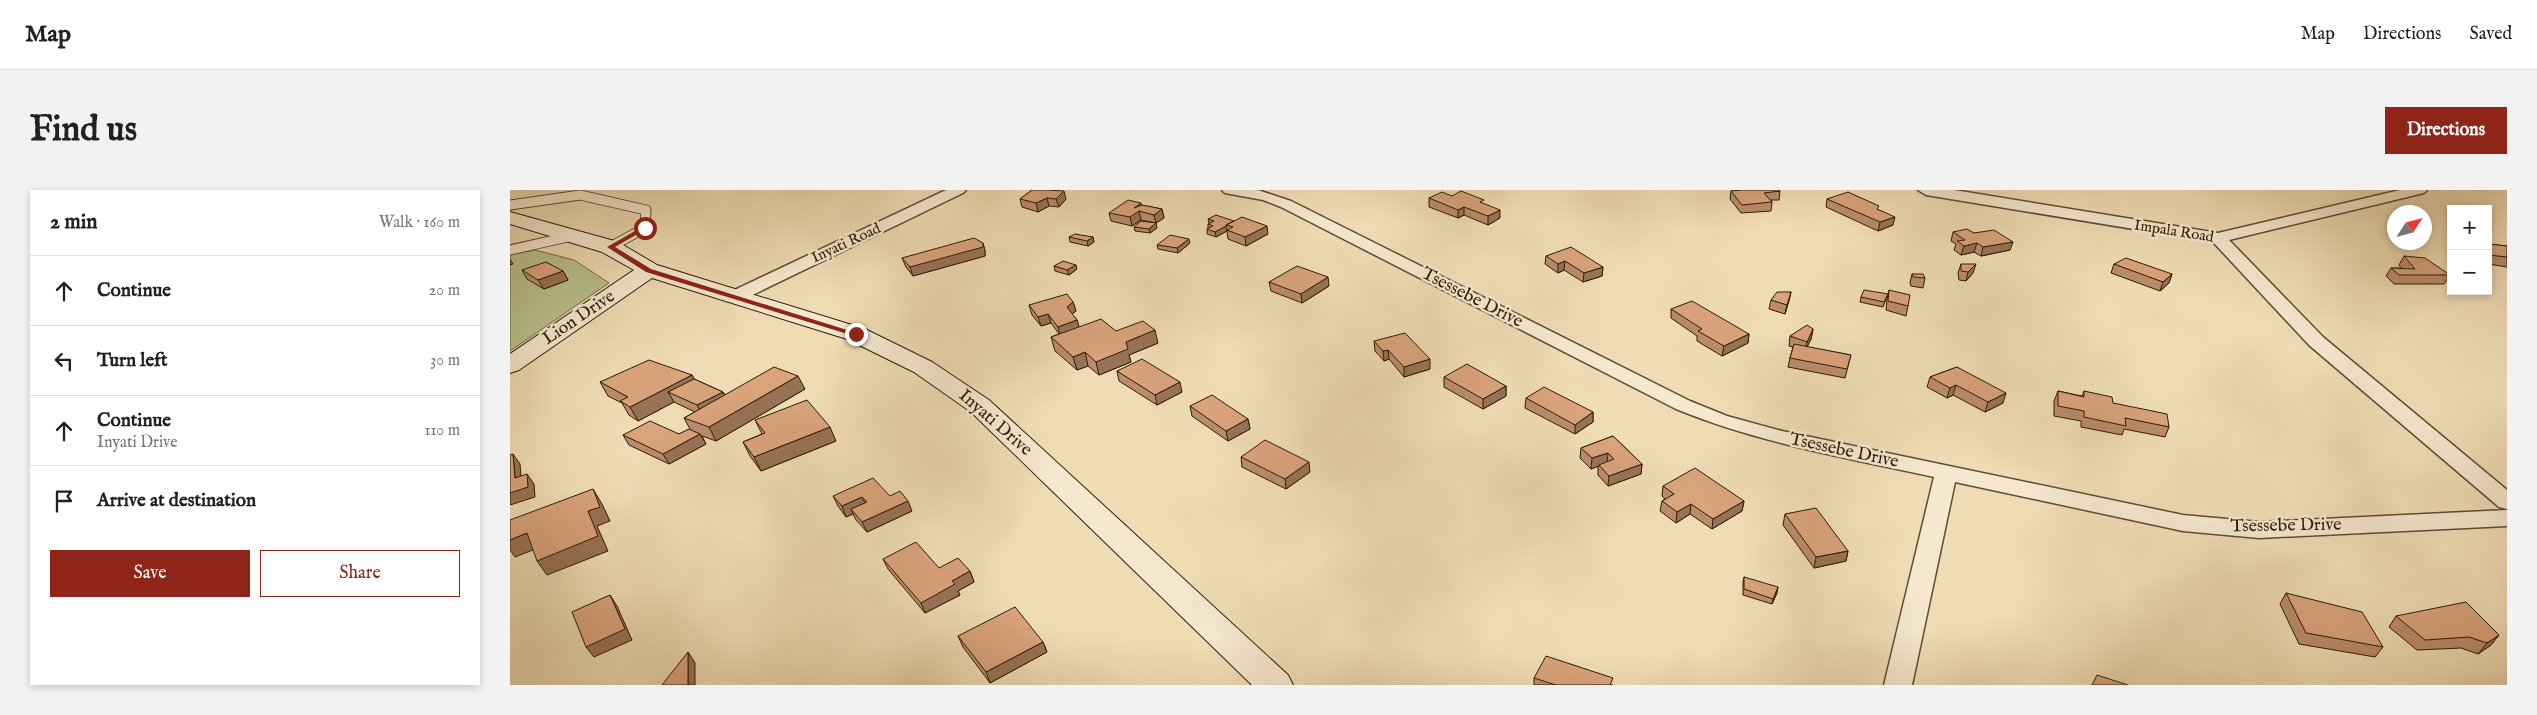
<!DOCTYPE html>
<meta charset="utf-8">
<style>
:root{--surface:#fff;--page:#f2f2f2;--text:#202124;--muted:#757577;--line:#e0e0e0;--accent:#8f2418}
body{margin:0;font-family:"IM FELL English",serif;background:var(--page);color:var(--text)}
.controls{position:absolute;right:15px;top:15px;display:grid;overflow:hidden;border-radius:0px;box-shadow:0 2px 8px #0003}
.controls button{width:45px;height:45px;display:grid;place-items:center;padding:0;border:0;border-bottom:1px solid var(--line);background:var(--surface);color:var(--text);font:25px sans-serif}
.compass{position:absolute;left:1877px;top:15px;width:45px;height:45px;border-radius:50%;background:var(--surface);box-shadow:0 2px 8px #0003;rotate:54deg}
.stop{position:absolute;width:15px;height:15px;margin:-11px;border:4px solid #8f2418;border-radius:50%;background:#fff}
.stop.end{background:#8f2418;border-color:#fff;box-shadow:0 1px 5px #0008}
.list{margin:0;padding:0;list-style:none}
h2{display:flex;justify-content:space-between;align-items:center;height:65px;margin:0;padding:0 20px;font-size:21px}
h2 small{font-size:16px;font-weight:400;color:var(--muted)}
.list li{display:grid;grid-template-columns:32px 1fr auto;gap:15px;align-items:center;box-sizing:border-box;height:70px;padding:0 20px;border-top:1px solid var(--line)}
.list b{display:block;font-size:19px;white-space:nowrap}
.list p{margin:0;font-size:16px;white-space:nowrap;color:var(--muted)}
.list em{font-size:16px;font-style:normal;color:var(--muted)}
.actions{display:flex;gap:10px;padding:15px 20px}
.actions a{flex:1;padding:11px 0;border:1px solid var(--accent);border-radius:0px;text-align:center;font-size:18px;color:var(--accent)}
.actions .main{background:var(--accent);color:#fff}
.icon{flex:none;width:28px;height:28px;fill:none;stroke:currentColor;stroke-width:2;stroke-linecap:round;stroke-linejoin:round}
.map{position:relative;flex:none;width:1997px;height:495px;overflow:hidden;border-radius:0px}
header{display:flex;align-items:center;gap:30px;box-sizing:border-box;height:70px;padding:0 25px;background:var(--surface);border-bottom:1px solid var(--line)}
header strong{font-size:24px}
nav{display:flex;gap:28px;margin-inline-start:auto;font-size:18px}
.intro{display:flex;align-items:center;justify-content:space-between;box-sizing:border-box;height:120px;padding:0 30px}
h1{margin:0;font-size:35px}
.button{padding:12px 22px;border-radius:0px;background:var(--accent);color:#fff;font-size:18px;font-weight:700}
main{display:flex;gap:30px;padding:0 30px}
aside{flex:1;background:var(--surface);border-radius:0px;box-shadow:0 2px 8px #0003}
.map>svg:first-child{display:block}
.green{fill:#b9c08d;stroke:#736e48}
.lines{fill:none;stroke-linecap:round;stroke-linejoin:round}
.lane-casing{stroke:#5e4b30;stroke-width:11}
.street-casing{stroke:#5e4b30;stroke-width:3}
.secondary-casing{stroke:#2d1b04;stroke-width:2}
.lane{stroke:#f5e8cf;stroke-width:9}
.street{fill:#f5e8cf;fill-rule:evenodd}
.secondary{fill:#f5e8cf;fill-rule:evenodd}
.wall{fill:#bb8c6b;stroke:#2d1b04}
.shaded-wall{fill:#987257;stroke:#2d1b04}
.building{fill:#d9a37c;stroke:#2d1b04}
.route{fill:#8f2418}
.labels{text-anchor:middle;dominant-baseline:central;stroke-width:5;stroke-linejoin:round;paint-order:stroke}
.far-street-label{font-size:15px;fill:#2d1b04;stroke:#f5e8cf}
.street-label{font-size:18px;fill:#2d1b04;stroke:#f5e8cf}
</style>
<header>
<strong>Map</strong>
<nav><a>Map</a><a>Directions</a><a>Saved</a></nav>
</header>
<div class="intro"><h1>Find us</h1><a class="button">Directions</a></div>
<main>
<aside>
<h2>2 min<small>Walk · 160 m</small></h2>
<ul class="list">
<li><svg class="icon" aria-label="ahead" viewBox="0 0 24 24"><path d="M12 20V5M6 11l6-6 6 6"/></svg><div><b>Continue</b></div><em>20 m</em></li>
<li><svg class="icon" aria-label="left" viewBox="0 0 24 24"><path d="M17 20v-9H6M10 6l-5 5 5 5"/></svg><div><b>Turn left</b></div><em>30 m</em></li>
<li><svg class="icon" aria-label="ahead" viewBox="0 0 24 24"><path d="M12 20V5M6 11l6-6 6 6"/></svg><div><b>Continue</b><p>Inyati Drive</p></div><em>110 m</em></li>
<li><svg class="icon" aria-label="arrive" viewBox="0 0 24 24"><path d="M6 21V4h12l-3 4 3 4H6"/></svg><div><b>Arrive at destination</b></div></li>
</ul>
<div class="actions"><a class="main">Save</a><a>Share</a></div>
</aside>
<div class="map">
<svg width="1997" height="495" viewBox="0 0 1997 495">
<rect width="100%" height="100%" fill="#efdcb5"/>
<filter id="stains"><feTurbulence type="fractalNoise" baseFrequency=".004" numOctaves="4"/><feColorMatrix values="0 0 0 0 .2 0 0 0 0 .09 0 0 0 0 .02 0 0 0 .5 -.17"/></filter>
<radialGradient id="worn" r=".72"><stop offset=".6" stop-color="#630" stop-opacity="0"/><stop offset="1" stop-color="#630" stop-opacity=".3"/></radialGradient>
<!-- green -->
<path class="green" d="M25,60L64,70L99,93L0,161V65Z"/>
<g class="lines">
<defs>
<path id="lane" d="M0,15L70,5L136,20L135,38L100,57
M0,60L62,46"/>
<path id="street" d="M436,0H456L453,3L230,111H218L215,107L218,103Z
M712,0H748L781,11L1180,211L1217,226L1272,241L1673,325L1749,332L1997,320V336L1749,348L1673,341L1445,292L1402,495H1374L1424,287C1337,268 1249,253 1166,219L771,17L753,10L715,3Z
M1408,0H1444L1708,43L1890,0H1917L1914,3L1719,50L1813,147L1997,300V319L1989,317L1799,155L1703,52L1416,5Z"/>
<path id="secondary" d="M0,22L108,52L147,75L355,139L422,172L479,210L778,485L783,495H742L461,222L404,182L337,149L142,88L9,180L0,183V164L124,80L92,62L0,34Z"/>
</defs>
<!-- lane casing -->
<use href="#lane" class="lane-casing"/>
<!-- street casing -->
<use href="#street" class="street-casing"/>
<!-- secondary casing -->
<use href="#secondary" class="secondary-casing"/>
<!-- lane -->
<use href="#lane" class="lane"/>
<!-- street -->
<use href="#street" class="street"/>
<!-- secondary -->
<use href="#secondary" class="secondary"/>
</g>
<!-- wall -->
<path class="wall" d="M522,0L556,9L549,17L539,16L528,22L512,17L510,9Z
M1221,1H1270L1269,10H1261L1262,12L1261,21L1231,23L1220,9Z
M942,6L974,14L990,28L978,35L954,25L948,28L919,17V8Z
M1317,9L1368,19L1383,35L1368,41L1316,17Z
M631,15L652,19L654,28L646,33L631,30L622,36L601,31L599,23Z
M698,29L758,44L736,56L718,49L717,41L706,47L697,44V39L698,38V34L699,33Z
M624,37L647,38L640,43L625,41Z
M1443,42L1464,43L1500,60L1471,66L1464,62L1451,65L1444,60L1446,54L1441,51Z
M559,47H583L584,52L578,56L560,52Z
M473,53L475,61V66L403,86L396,77L392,68Z
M680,53L668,63L648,59L647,55Z
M1978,54L1997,56V77L1978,74Z
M1036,66L1093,77L1092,86L1073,92L1054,80L1048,83L1035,74Z
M1894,66L1940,85L1934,94H1884L1876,86L1881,78H1891L1889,75Z
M1451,74L1463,83L1456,91L1449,90L1448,83Z
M1604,74L1662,84L1659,93L1650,101L1601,83Z
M544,76L567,79L559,85L545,81Z
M12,80L53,81L58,90L34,99L17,89Z
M1402,84L1415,88L1413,98L1401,96L1400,93Z
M759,92L819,96L792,113L761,101Z
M1379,100L1398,116L1396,126L1376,120L1377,109Z
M1281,102L1275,124L1259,119L1261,110Z
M1378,104L1373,117L1350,112L1351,107Z
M563,112L566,121L562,124L567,130L569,137L606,141L648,153L619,165L621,172L589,185L578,176L567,180L545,161L541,147L549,144L541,133L531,136L522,125L519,115Z
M1161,119L1239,144L1238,153L1212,166L1187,151V146L1161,128Z
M1303,139L1301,149L1297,157L1341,165L1335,188L1278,177L1280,168L1283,157L1279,156L1280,146Z
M864,151L920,179L894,187L879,169L874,171L865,161Z
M1447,177L1493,213L1475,222L1443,205L1437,208L1417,197L1420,187Z
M607,181L672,202L647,215L609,191Z
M182,185L184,189L213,202L215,205L295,199L206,251L192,246L196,254L159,274L119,255L113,245L169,244L180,239L174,228L185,222L164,212L128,231L119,225L112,213L98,206L90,192Z
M934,187L996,196V206L973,219L934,197Z
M1548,201L1572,206L1574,201L1659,237L1655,247L1614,239L1612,245L1571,237V231L1544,226V211Z
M1016,208L1083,222V232L1065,244L1015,218Z
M680,216L738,229L740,239L718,251L682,226Z
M245,230L326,251L251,281L240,266L233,252L252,244Z
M1103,246L1132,274L1131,284L1098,296L1088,285V276L1081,279L1070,268L1071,258Z
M731,267L800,282L776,299L732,277Z
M1153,296L1234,311L1232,321L1202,339L1180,324L1166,333L1150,321L1152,311L1155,309L1152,306Z
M323,306H380L402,321L357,342L346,330L343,324L336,327L328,316Z
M1275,324L1338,361L1336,371L1304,378L1273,335Z
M373,369L429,378L460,381L464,392L448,401L450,405L415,423L378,379Z
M1234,387L1267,403L1262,414L1233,405V392Z
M1776,403L1873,457L1865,467L1789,454L1770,414Z
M1886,426L1989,445L1981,455L1968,464L1951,458L1907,460L1879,437Z
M448,446L533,452L537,462L480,493L453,457Z
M1024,488L1103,495H1024Z"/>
<!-- shaded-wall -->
<path class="shaded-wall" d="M554,1L556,9L549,17L546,9Z
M537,8L539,16L528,22L526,13Z
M631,13L633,22L629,21L631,30L622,36L620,27L624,18Z
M954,17V25L948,28V20Z
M652,19L654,28L646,33L644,25Z
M990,20V28L978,35V26Z
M1385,27L1383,35L1368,41L1370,32Z
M646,33L647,38L640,43L639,39Z
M716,36L717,41L706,47L705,42Z
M757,36L758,44L736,56L735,47Z
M583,47L584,52L578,56L577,51Z
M679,49L680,53L668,63L667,58Z
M1503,52L1500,60L1471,66L1473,57Z
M473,53L475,61V66L403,86L400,77Z
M1467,53L1464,62L1451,65L1454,56Z
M0,69L3,74L0,75Z
M1055,71L1054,80L1048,83V74Z
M1466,74L1463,83L1456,91L1458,82Z
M566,75L567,79L559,85L557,80Z
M1093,77L1092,86L1073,92L1074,83Z
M53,81L58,90L34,99L28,90Z
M1662,84L1659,93L1650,101L1653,92Z
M818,87L819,96L792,113L791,104Z
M1281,102L1279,111L1275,124L1277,115Z
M563,112L566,121L559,126L557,117Z
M538,124L541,133L531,136L528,127Z
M567,130L570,140L550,146L548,137Z
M1303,139L1301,149L1295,161L1297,152Z
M645,140L648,153L619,165L621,172L589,185L586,172L616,152Z
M1239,144L1238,153L1212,166L1214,156Z
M878,160L879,169L874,171L873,161Z
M575,162L578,176L567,180L563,167Z
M920,169V179L894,187V177Z
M182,185L189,199L158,202L164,212L128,231L120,217Z
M288,186L295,199L206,251L199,237Z
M670,192L672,202L647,215L645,205Z
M1446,195L1443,205L1437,208L1440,198Z
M996,196V206L973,219V209Z
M213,202L218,212L192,225L187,215Z
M1496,203L1493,213L1475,222L1478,212Z
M1083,222V232L1065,244V235Z
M738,229L740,239L718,251L716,241Z
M320,237L326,251L251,281L244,267Z
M190,244L196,254L159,274L153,264Z
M1098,263L1097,273L1081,279L1082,268Z
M3,264L10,274L12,298L5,288Z
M799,272L800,282L776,299L775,289Z
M1132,274L1131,284L1098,296L1099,286Z
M17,284L24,294L25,307L0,315V303Z
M83,299L92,314L100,331L87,336L98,361L37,385L27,371L78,321Z
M352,307L357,317L341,319L343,324L336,327L332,316Z
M398,311L402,321L357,342L352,332Z
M1234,311L1232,321L1202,339L1203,329Z
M1181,314L1180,324L1166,333L1167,322Z
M17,343L28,358L5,367L0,360V350Z
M1338,361L1336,371L1304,378L1306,367Z
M460,381L464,392L448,401L450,405L415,423L411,413L442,391Z
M1268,397L1267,403L1262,414L1263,409Z
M100,405L107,416L122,450L84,467L76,457Z
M1989,445L1981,455L1968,464L1977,453Z
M533,452L537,462L480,493L476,482Z
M178,462L185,473V495H178Z"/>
<!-- building -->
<path class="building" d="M522,0H536L554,1L546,9L537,8L526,13L510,9Z
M1232,0H1269L1270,1L1254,3L1262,12L1232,15L1221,1Z
M951,1L974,10L970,12L990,20L978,26L954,17L948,20L919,8L932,2L942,6Z
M1338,2L1369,16L1367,19L1385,27L1370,32L1317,9Z
M618,10L631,13L624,18L632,15L652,19L644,25L629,21L620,27L599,23Z
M706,25L724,31L716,35V36L705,42L697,39L703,36L698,34L704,31L698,29Z
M732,27L757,36L735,47L717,40L723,37L716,35Z
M631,31L646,33L639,39L624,37Z
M1457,39L1464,43L1484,40L1503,52L1473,57L1467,53L1454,56L1447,51L1455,50L1443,42Z
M565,44L583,47L577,51L559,47Z
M660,45L679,49L667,58L647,55Z
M464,48L473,53V57L400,77L392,68Z
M1978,54L1997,56V67L1978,65Z
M1061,57L1093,77L1074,83L1055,71L1048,74L1036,66Z
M1894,66L1915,68L1940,85H1889L1881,78L1905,79Z
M1616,68L1662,84L1653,92L1604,74Z
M553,71L566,75L557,80L544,76Z
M36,72L53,81L28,90L12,80Z
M1451,74H1466L1458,82L1451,81Z
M787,76L818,87L791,104L759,92Z
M1402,84H1413L1415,88L1403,87Z
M1354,100L1378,104L1374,112L1351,107Z
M1379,100L1400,105L1398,116L1378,111Z
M1267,102H1281L1277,115L1261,110Z
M557,104L563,112L557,117L567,130L548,137L538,124L528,127L519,115Z
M1182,111L1239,144L1214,156L1188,141L1192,139L1161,119Z
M591,129L606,141L633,131L645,140L616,152L618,159L586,172L575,162L563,167L541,147Z
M1297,135L1303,139L1297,152L1280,146Z
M895,143L920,169L894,177L878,160L873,161L864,151Z
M1284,154L1341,165L1337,179L1280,168Z
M632,169L670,192L645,205L607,181Z
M139,170L182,185L120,217L110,211L118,207L90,192Z
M957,174L996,196L973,209L934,187Z
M264,177L288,186L199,237L174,228Z
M1447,177L1496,203L1478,212L1446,195L1440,198L1420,187Z
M184,189L213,202L187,215L158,202Z
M1034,197L1083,222L1065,235L1016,208Z
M1548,201L1574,207V201L1602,207L1603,213L1657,224L1659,237L1615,228L1616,236L1574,227V221L1548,216Z
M702,205L738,229L716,241L680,216Z
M297,210L320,237L244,267L233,252L255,243L245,230Z
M140,231L169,244L179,239L190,244L153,264L113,245Z
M1103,246L1132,274L1099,286L1089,275L1104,269L1098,263L1082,268L1071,258Z
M755,250L799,272L775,289L731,267Z
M3,264L5,288L17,284L18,297L0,303V265Z
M1185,278L1234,311L1203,329L1181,314L1167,322L1152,311L1164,304L1153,296Z
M363,288L380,306L390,301L398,311L352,332L341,319L357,312L352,307L332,316L323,306Z
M83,299L90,317L78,321L88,346L27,371L17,343L0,350V330Z
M1306,318L1338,361L1306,367L1275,324Z
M406,352L429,378L448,368L460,381L442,391L445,394L411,413L373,369Z
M1234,387L1268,397L1263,409L1234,399Z
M1776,403L1852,422L1873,457L1796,443Z
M100,405L115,439L76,457L62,422Z
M1956,412L1989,445L1977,453L1959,447L1915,450L1886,426Z
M505,417L533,452L476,482L448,446Z
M178,462V495H152Z
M1036,466L1103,488L1100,495H1046L1024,488Z
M1587,485L1618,495H1582Z"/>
<!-- route -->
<path class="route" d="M132,37L138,38L105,57L141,79L350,144L344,146L136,82L97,57Z"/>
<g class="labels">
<!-- far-street labels -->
<g class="far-street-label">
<text transform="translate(1664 41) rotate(9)">Impala Road</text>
<text transform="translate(336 53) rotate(-25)">Inyati Road</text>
</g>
<!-- street labels -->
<g class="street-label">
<text transform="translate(962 108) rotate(27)">Tsessebe Drive</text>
<text transform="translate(69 128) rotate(-34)">Lion Drive</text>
<text transform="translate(485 233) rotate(41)">Inyati Drive</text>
<text transform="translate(1334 261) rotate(12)">Tsessebe Drive</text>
<text transform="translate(1776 336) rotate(-1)">Tsessebe Drive</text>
</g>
</g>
<rect width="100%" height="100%" filter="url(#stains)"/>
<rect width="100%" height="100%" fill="url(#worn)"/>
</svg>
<div class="controls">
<button>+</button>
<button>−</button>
</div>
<svg class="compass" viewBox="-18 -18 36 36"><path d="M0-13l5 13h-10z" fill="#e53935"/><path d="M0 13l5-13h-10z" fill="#757577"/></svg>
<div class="stop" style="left:135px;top:38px"></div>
<div class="stop end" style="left:346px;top:144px"></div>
</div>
</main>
